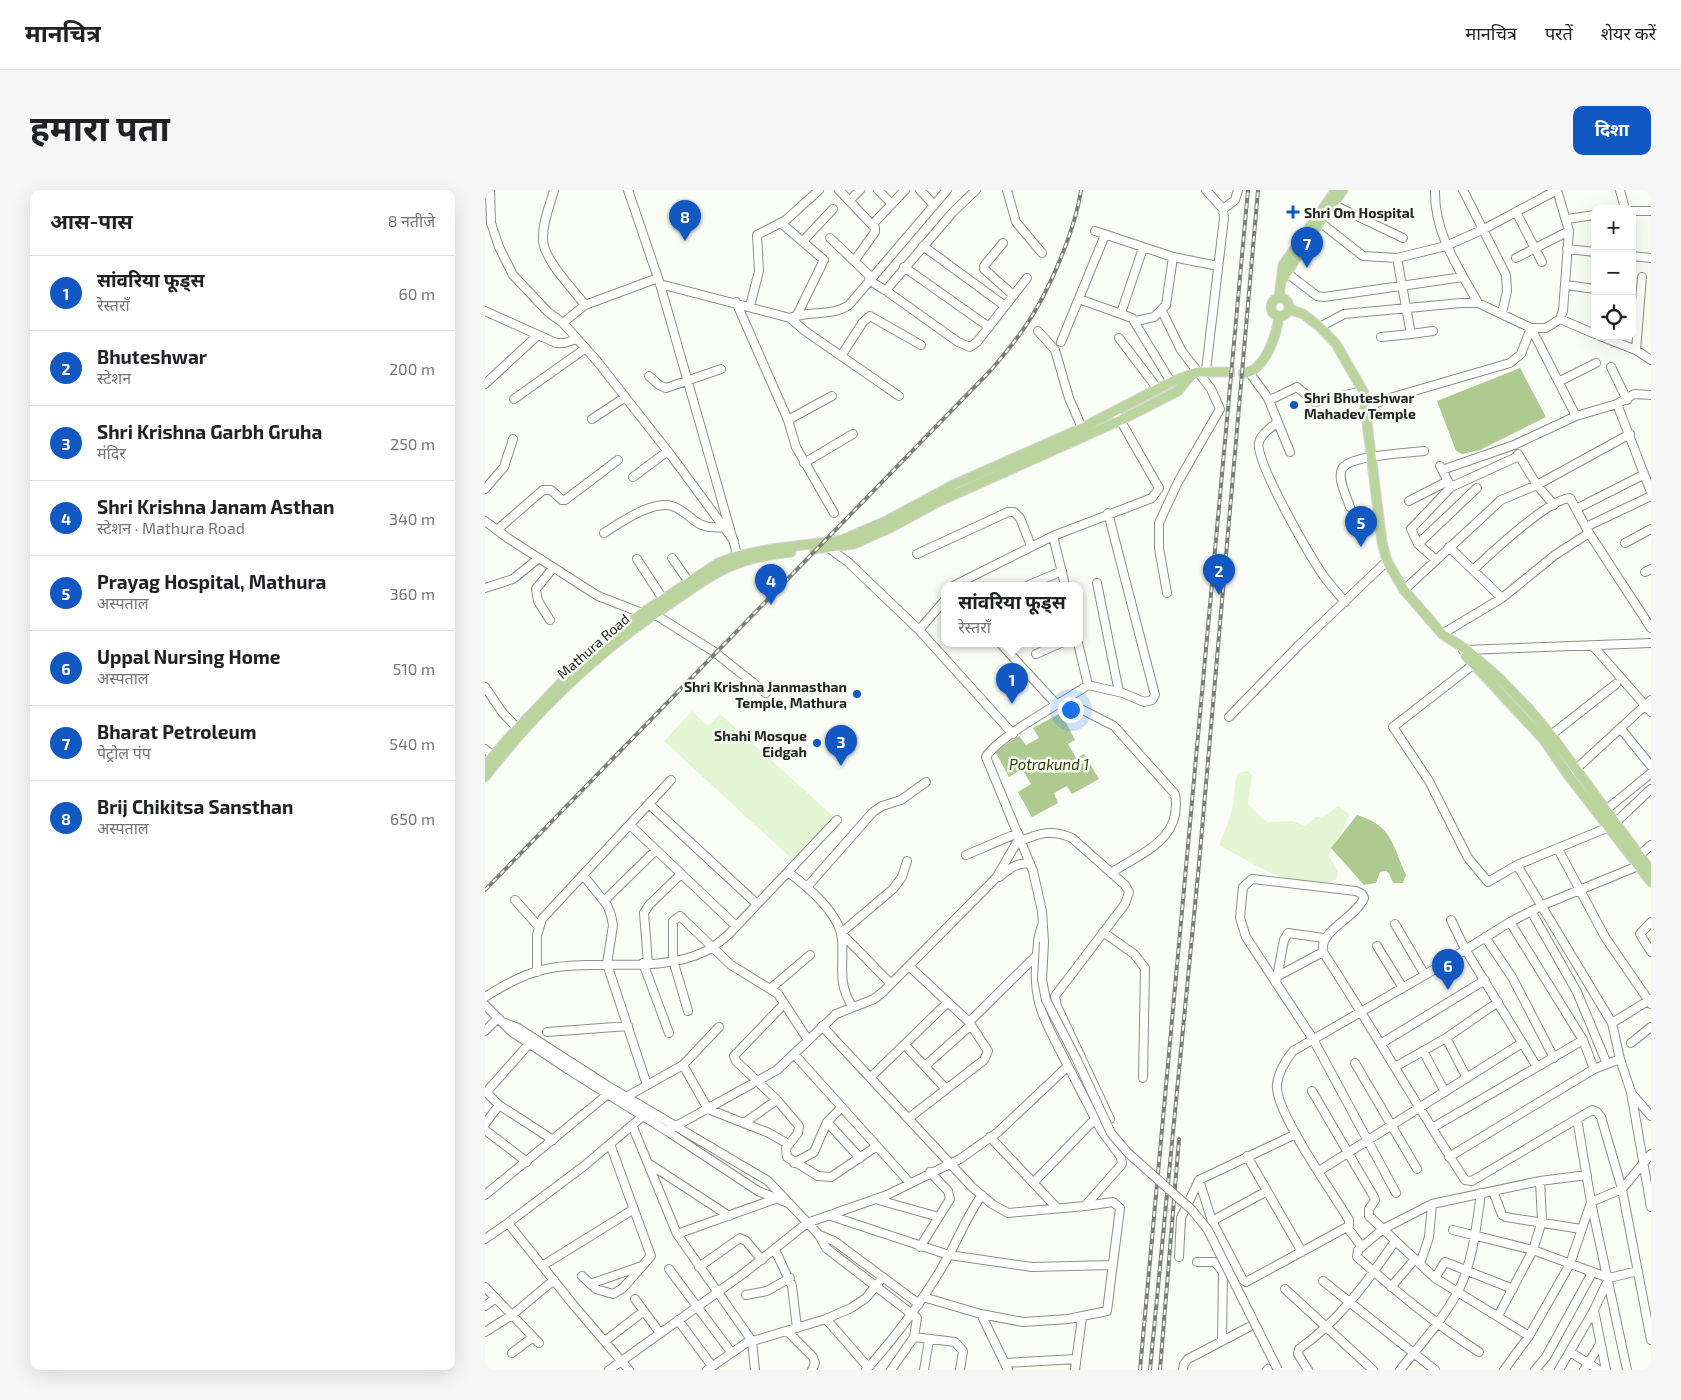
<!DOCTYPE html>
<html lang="hi">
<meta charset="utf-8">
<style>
:root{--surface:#fff;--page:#f6f6f6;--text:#202124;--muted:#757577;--line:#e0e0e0;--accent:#1158c2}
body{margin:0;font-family:"Exo 2","Noto Sans Devanagari",sans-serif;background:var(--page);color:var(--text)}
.controls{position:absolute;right:15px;top:15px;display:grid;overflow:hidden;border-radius:10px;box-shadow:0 5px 20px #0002}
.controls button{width:45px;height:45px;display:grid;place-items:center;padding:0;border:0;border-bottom:1px solid var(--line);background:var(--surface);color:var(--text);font:25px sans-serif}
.you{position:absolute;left:585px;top:519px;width:18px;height:18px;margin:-12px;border:4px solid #fff;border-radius:50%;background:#1a73e8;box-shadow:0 0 0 8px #1a73e833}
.badge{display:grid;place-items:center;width:32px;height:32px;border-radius:50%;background:var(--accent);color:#fff;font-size:16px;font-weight:700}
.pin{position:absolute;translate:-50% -41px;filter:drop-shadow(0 1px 2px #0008)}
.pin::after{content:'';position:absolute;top:26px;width:18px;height:15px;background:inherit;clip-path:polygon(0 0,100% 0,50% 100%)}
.popup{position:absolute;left:456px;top:392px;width:142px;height:65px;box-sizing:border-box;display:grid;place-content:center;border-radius:10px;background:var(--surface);filter:drop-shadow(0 1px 4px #0005);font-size:16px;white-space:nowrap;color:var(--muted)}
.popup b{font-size:19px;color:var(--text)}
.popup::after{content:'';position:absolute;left:50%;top:100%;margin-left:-10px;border:10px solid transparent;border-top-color:var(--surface)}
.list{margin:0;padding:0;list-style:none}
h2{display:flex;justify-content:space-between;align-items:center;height:65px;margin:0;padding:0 20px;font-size:21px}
h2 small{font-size:16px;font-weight:400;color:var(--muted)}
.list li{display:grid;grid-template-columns:32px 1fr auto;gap:15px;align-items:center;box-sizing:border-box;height:75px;padding:0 20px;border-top:1px solid var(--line)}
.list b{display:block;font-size:19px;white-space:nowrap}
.list p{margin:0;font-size:16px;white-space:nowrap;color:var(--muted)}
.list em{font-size:16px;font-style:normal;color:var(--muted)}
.icon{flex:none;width:28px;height:28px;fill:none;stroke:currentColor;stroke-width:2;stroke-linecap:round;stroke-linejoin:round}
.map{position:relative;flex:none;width:1166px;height:1180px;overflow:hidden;border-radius:10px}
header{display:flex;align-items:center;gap:30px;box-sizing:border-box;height:70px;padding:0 25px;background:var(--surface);border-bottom:1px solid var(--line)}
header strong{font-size:24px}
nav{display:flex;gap:28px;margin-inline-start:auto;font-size:18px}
.intro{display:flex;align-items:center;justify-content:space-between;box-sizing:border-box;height:120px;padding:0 30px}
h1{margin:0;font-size:35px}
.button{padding:12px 22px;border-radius:10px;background:var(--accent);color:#fff;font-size:18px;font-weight:700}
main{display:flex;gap:30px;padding:0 30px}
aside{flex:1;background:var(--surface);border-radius:10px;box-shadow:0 5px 20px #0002}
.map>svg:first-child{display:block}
.green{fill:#e3f5d2}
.water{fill:#aeca91}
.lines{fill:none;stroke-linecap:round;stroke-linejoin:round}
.major-tunnel{stroke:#ced1ca;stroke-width:9;stroke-dasharray:9 4.5;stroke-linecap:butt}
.minor-casing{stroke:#8c9089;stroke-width:10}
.major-casing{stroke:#d7d7d7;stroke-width:11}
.minor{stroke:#fff;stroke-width:8}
.major{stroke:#bbd49e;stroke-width:9}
.rail-casing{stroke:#7c7f79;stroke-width:4}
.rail{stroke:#f9fdf5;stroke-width:2;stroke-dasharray:5.5;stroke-linecap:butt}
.minor-bridge-casing{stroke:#8c9089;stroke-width:10;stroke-linecap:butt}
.minor-bridge{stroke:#fff;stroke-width:8}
.poi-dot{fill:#1158c2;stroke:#f9fdf5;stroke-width:2}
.labels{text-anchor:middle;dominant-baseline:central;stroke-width:5;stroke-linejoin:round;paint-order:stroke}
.poi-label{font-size:14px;font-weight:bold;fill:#212320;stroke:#f9fdf5;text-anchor:start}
.street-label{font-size:14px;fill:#212320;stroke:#f9fdf5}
.water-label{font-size:15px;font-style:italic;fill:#2b4304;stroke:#f9fdf5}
</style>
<header>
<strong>मानचित्र</strong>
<nav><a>मानचित्र</a><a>परतें</a><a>शेयर करें</a></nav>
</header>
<div class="intro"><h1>हमारा पता</h1><a class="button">दिशा</a></div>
<main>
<aside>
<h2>आस-पास<small>8 नतीजे</small></h2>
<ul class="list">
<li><span class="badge">1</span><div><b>सांवरिया फूड्स</b><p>रेस्तराँ</p></div><em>60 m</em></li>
<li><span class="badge">2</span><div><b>Bhuteshwar</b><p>स्टेशन</p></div><em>200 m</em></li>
<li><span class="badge">3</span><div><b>Shri Krishna Garbh Gruha</b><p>मंदिर</p></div><em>250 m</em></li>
<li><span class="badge">4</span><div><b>Shri Krishna Janam Asthan</b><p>स्टेशन · Mathura Road</p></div><em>340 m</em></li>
<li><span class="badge">5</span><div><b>Prayag Hospital, Mathura</b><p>अस्पताल</p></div><em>360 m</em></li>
<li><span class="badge">6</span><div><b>Uppal Nursing Home</b><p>अस्पताल</p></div><em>510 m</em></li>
<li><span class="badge">7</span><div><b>Bharat Petroleum</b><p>पेट्रोल पंप</p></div><em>540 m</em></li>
<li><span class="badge">8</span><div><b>Brij Chikitsa Sansthan</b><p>अस्पताल</p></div><em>650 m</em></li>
</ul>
</aside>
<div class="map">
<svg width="1166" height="1180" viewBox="0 0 1166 1180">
<rect width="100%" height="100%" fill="#f9fdf5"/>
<!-- green -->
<path class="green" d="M207,521L223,536L235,524L348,626L308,670L179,551Z
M763,581L767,586L763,614L781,632L808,631L820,636L831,627C840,628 846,621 853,616L864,624C861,639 849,651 844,666L853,683L852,689C816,707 766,672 734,655C740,640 748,624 749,607C750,598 749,593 753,583Z"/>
<!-- water -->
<path class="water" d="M1035,178L1061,227L995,260L977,264L971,261L952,211Z
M576,523L590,550L583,554L591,568L599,564L614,589L587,604L582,596L569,603L573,613L547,627L533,602L546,594L537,579L524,587L510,561L534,546L541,555L554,548L548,538Z
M872,625C908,636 907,655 921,685L918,693H908L904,683L901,681L895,682L891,693L879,695L846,658Z"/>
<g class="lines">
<!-- major-tunnel -->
<path class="major-tunnel" d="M741,182L758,183"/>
<defs>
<path id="minor" d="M5,0L6,33L14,57L28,85L63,122L78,133L112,171L188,268L249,351
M69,0C65,15 57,33 58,50C59,70 88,99 100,115L78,133
M143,0L175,94L254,371
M354,0L390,38V42L370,70
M393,0L407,14
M435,0L449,15
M522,0L531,32L557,63
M721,0L738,19L739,28L721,180
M950,0C949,43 973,77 993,113
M978,0L1021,85L1022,101L1017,123
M1135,0L1140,19
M364,11L375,0
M849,15L918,48
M738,19L750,10L753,0
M1147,21H1166
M1031,22L1057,72
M1082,29L1110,25
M296,33L339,70L312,125
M836,33L878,66L912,68L961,56L999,39L1072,0
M387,35L420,0
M610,41L688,67L733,76
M345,48L386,87
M318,51L348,19
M518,53L499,76V79L528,105
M438,56L520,116
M1082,59L1110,62
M1147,66L1166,68
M1031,68L1084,41
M419,77L504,137
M802,83L832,106L839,107L978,87
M384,90L398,99H402L468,22L491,0
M175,94L305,128L320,141L414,206
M1081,95L1110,99
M400,100L473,152L485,157L492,152L542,88
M594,109L647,128L686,192
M251,112L303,230L311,257L349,323
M100,115L173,88
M265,116L274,81L272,45L301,30L334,0
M0,121L71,153H79L92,149
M677,121L696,160L726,199L735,219L693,292L674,333V358L682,403
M636,123L658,58
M305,128C324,120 347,127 364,115L462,0
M1075,129L1110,144
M651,131L669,127L681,115L688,67
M835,137L859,124L976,113H993L1046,138H1061L1075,129L1078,121L1084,41L1072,0
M1046,138L1091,226
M553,141L570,160L584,208L597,238
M926,144L948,141
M1115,146L1151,160L1166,170
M896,147L926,144L912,68
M634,148L672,198
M576,152L620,45
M1151,160L1157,87
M356,166L378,132L385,126L436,155
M1126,177L1142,210
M764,182L783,208L787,209L812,197L830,212L878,201
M164,186L174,195L181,198L236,179
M1075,191L1111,173
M0,194L53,145
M783,208L805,262
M29,209L101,158
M1132,214L1166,302
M882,218L898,210L1025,173L1036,164L1046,138
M107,229L139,208
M303,230L347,206
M792,232C786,238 776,244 774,252C769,270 824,364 836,382C843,393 852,402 860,412
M1033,264L1052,295L1069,315
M319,273L368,244
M957,280L1029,255L1091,226L1132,214L1149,204L1166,205
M148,287L183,261
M966,297L1034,266
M0,299L19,277L28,249
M924,311L963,291
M865,317C862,307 852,289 857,279C863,265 924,263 939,261
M1091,319L1158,285
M0,331L24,349L113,406L157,423
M1101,337L1166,306
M12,340L58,300H66L77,310H80L133,270
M119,343C135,333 167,310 187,316C208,323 208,341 240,337
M1140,353L1166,339
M933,354L992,298
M964,357L1017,408
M345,359L363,372L434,440L528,544
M432,364L523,322H529L535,328L546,356
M187,368L204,392
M152,369L178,409
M951,370L933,354L926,339L966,297L955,276
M988,380C1005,364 1064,309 1085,308L1104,343L1166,438
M1160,382L1166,379
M612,393L634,502
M470,395L568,346
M544,395L577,381
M580,395L568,346L667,308L674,298L630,221
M0,398L28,389L54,368
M919,400L1016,310L1052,295L1145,244
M166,422L228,461L281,503
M65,430L53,411L51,399L68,378
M434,440L460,410
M957,444L1017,408L1070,365L1104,343
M515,453L572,515
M1108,456L1166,522
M978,460L1166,453
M551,464L576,453
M989,474L908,537L944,591L983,668L1003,692L1032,675L1124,637
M603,495L638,503L659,512L667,510L670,505L623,323
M0,497L17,522L35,541
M580,511L629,536L690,604C698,649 658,662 626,683
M744,527L814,455L902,371
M1136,539L1166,576
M1066,545L1131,494
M0,559L8,566
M1090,580L1166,510
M164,614L272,714
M1122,619L1166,583
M1130,633L1166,599
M145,635L251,736
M536,651C554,643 568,639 587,648L640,695L644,702L640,714L570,806L572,816L625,929
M1073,659L1120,747L1166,814
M481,665L533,643
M1154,666L1166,655
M1032,675L1127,833L1135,869L1146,902L1166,1017
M303,682C322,696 355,724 357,749C359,776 352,792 367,816
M98,685L122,715L126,725L128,735L122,774L162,895
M514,687C523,680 533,671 545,674
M322,697L388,622L397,616L416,610L441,592
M30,710L54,737
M119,711L171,660
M1046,721L1092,802L1122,874
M966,730L980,759L1052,877L1098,850
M1166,732L1155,744L1166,762
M910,734L940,785
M618,742L649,764L660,778L658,888
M1000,747L1027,787L1069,868
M559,752L557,721L548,681L501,567C512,547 580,511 603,495L593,453
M892,756L918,798
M158,773L184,843
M163,773L159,723L164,715L196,684
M424,776L484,832L503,861L499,870L424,928
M52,782V745L57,729L186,590
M793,786L838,762
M791,793L799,750L803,743L839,748
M406,794L356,743L408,699L417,687L422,671
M286,798L325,765
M0,807C21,794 42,782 66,778C116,769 174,784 221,761C229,757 236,751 243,745L352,630
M299,814L249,866L251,871L292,910L314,936L313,943L301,958L302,967L333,986L346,987L392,956
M0,815L27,842L84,880L182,941L273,1001L303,1013
M203,821L188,770V731L195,726L246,775L293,804L323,850
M484,832L551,766
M20,833L33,838L123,896L283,991L334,1045L341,1058L432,1128L429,1147L406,1180
M1127,833L1166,809
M337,836L487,997L507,1014L523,1023L600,1016L637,974L636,967L616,940L583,876
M0,841L13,828
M62,842L143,836
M961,848L982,888
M897,853L1000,790
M1146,853L1166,837
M44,854L4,899L3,904L14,915L68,950
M420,855L461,899
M938,861L960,902
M309,864L425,993
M870,873L932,979
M198,875L223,919L284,943L303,954
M440,876L486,835
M910,877L961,848L1013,812
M1109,879L1135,869
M386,887L463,812
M827,901L889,1007L890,1010L884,1019V1026L950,1088L1044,1146
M1147,904L1166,926
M141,907L198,875L234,837
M1092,929L1106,1012L1142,1180
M342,932L375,968
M259,933L292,910
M0,934L14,915
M147,935L192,1044L267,1151L270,1180
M947,938L1052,877
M0,940L42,972
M182,941L292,880L351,824L389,809L398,802L511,688L535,647
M505,947L572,1018
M762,966L817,1062
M964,967L1109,879L1098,850L1025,732
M163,973L244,1026
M309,973L329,962L342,932L357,917
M834,981L1037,853
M714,990L727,1031L782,1001
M548,993L610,929
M1008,1001L1017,1025L1021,1027L1096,1039
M911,1003L828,849L761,747L755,728L758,697L767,689L871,701L877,704L879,708C870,729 834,740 838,762C887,837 931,915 980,990L987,991L1107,920L1112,922L1116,927L1137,999L1166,1150
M0,1005L123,904
M390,1009L454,1027
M346,1026L464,1065L547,1077L626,1075
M727,1031L758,1090L761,1092L864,1036V1030C849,1005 789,920 792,895C793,882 800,871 808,861L940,785L1025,732L1058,715L1153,676
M862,1037L877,1057
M968,1040L1048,1060L1124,1088L1153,1081
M192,1044L290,1009
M334,1045L349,1051L434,1114
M0,1049L23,1033
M435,1057L465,1009L463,1001L445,982
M290,1060L307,1096L312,1138
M694,1067L696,1028L714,990L811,944
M712,1072H730L738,1082L737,1150
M935,1074L944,1047L947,1014
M57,1076L149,1019
M214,1077L255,1048L261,1051L277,1070
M184,1079L246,1162
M97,1086L111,1099L128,1104L138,1098L166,1066L125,954
M950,1088L960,1072L1028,1099
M838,1091L950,1180
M105,1094L157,1076
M0,1097L54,1153
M906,1097L930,1069
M800,1099L888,1180
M261,1105L282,1101L305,1088
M438,1107L496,1124L523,1180
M150,1109L175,1143
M0,1116L11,1108
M1109,1120L1121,1180
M496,1124L538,1132L583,1129L622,1121L635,1018L628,1012L600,1016
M1013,1126L1048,1060L1057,1031L1055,991
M341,1129L383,1177
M193,1130L227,1176
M302,1141L328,1167L330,1173L327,1180
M0,1142L27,1125L69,1090
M429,1147L470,1152L478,1161L475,1180
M120,1151L159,1121
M994,1162C949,1133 912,1102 872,1067L873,1060L898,1039L947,1014L1055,991L1102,985
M1085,1162L1114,1180
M27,1163L48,1147
M520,1173L591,1169
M124,1180L258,1084L322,1033L402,1005L475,969L513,942L583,876C561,832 546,814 552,763C553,753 553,743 558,733
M144,1180L86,1112L23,1033L99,976L158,926
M222,1180L261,1153L341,1129L366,1118L381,1108L398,1087
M381,1180C412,1145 441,1107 464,1065C475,1045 483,1024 497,1005
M439,1180L444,1150
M590,1180L597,1127
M698,1180L699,1174L703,1169L764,1137
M782,1180L783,1179
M823,1180L813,1164L814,1159C854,1131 883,1091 910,1051
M915,1180C935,1155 957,1131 972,1103C987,1077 992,1033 996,1003
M1019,1180L1044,1146L1085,1074L1106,1012L1137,999L1166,964
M1050,1180L1061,1167L1107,1083
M1074,1180L1109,1120L1124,1088
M1099,1180L1115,1154"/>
<path id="major" d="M798,89L820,54L858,0
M794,108L798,75L851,0
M786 117a9 9 0 1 1 18 0a9 9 0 1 1-18 0Z
M804,119L818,124L835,137L851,154L878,201L897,352L902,371L919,400L957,444L982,460L1015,489L1044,519L1066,545L1166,681
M758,183C780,182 792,144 794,126
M329,359L369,354L405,338L453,312L636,230L693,201L706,185
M981,466L1059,550L1083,585L1166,692
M0,575L27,544L98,470L157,423L233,373L252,366L286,359L357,350L401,331L468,295L597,238L686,192L713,182H741
M0,587C54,517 118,457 192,409C211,396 231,381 254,373C270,367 289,364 306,362"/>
</defs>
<!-- minor casing -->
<use href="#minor" class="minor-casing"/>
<!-- major casing -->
<use href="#major" class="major-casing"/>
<!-- minor -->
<use href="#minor" class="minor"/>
<!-- major -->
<use href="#major" class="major"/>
<defs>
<path id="rail" d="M0,700L506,180C517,167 528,154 537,141C562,107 590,41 596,0
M655,1180L763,0
M665,1180L714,674L773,0
M675,1180L694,949"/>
</defs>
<!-- rail casing -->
<use href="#rail" class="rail-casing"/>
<!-- rail -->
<use href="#rail" class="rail"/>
<defs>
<path id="minor-bridge" d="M559,752L557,790L561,810L592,870L626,943L643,963L707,1020L723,1040L793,1180"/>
</defs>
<!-- minor-bridge casing -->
<use href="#minor-bridge" class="minor-bridge-casing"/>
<!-- minor-bridge -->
<use href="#minor-bridge" class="minor-bridge"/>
</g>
<!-- markers -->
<g class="poi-dot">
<path d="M805.5 14.5h5v5h5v5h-5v5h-5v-5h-5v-5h5z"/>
<circle cx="809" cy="215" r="5"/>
<circle cx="372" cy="504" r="5"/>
<circle cx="332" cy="553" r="5"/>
</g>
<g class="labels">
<!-- poi labels -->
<g class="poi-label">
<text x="819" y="22">Shri Om Hospital</text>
<text x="819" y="207">Shri Bhuteshwar<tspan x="819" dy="16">Mahadev Temple</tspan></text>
<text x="362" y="496" text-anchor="end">Shri Krishna Janmasthan<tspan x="362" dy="16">Temple, Mathura</tspan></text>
<text x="322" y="545" text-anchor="end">Shahi Mosque<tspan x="322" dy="16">Eidgah</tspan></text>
</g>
<!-- street labels -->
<g class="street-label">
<text transform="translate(108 456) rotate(-41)">Mathura Road</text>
</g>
<!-- water labels -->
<g class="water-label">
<text x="564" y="574">Potrakund 1</text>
</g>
</g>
</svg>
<div class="controls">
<button>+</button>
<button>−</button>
<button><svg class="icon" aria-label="locate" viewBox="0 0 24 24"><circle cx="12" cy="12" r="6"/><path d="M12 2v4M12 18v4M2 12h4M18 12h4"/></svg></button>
</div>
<div class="you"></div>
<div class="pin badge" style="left:527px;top:514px">1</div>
<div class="popup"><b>सांवरिया फूड्स</b>रेस्तराँ</div>
<div class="pin badge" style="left:734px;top:405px">2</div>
<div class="pin badge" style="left:356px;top:576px">3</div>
<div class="pin badge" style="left:286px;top:415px">4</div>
<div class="pin badge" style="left:876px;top:357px">5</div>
<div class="pin badge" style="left:963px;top:800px">6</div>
<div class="pin badge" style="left:822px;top:78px">7</div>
<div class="pin badge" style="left:200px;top:51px">8</div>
</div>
</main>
